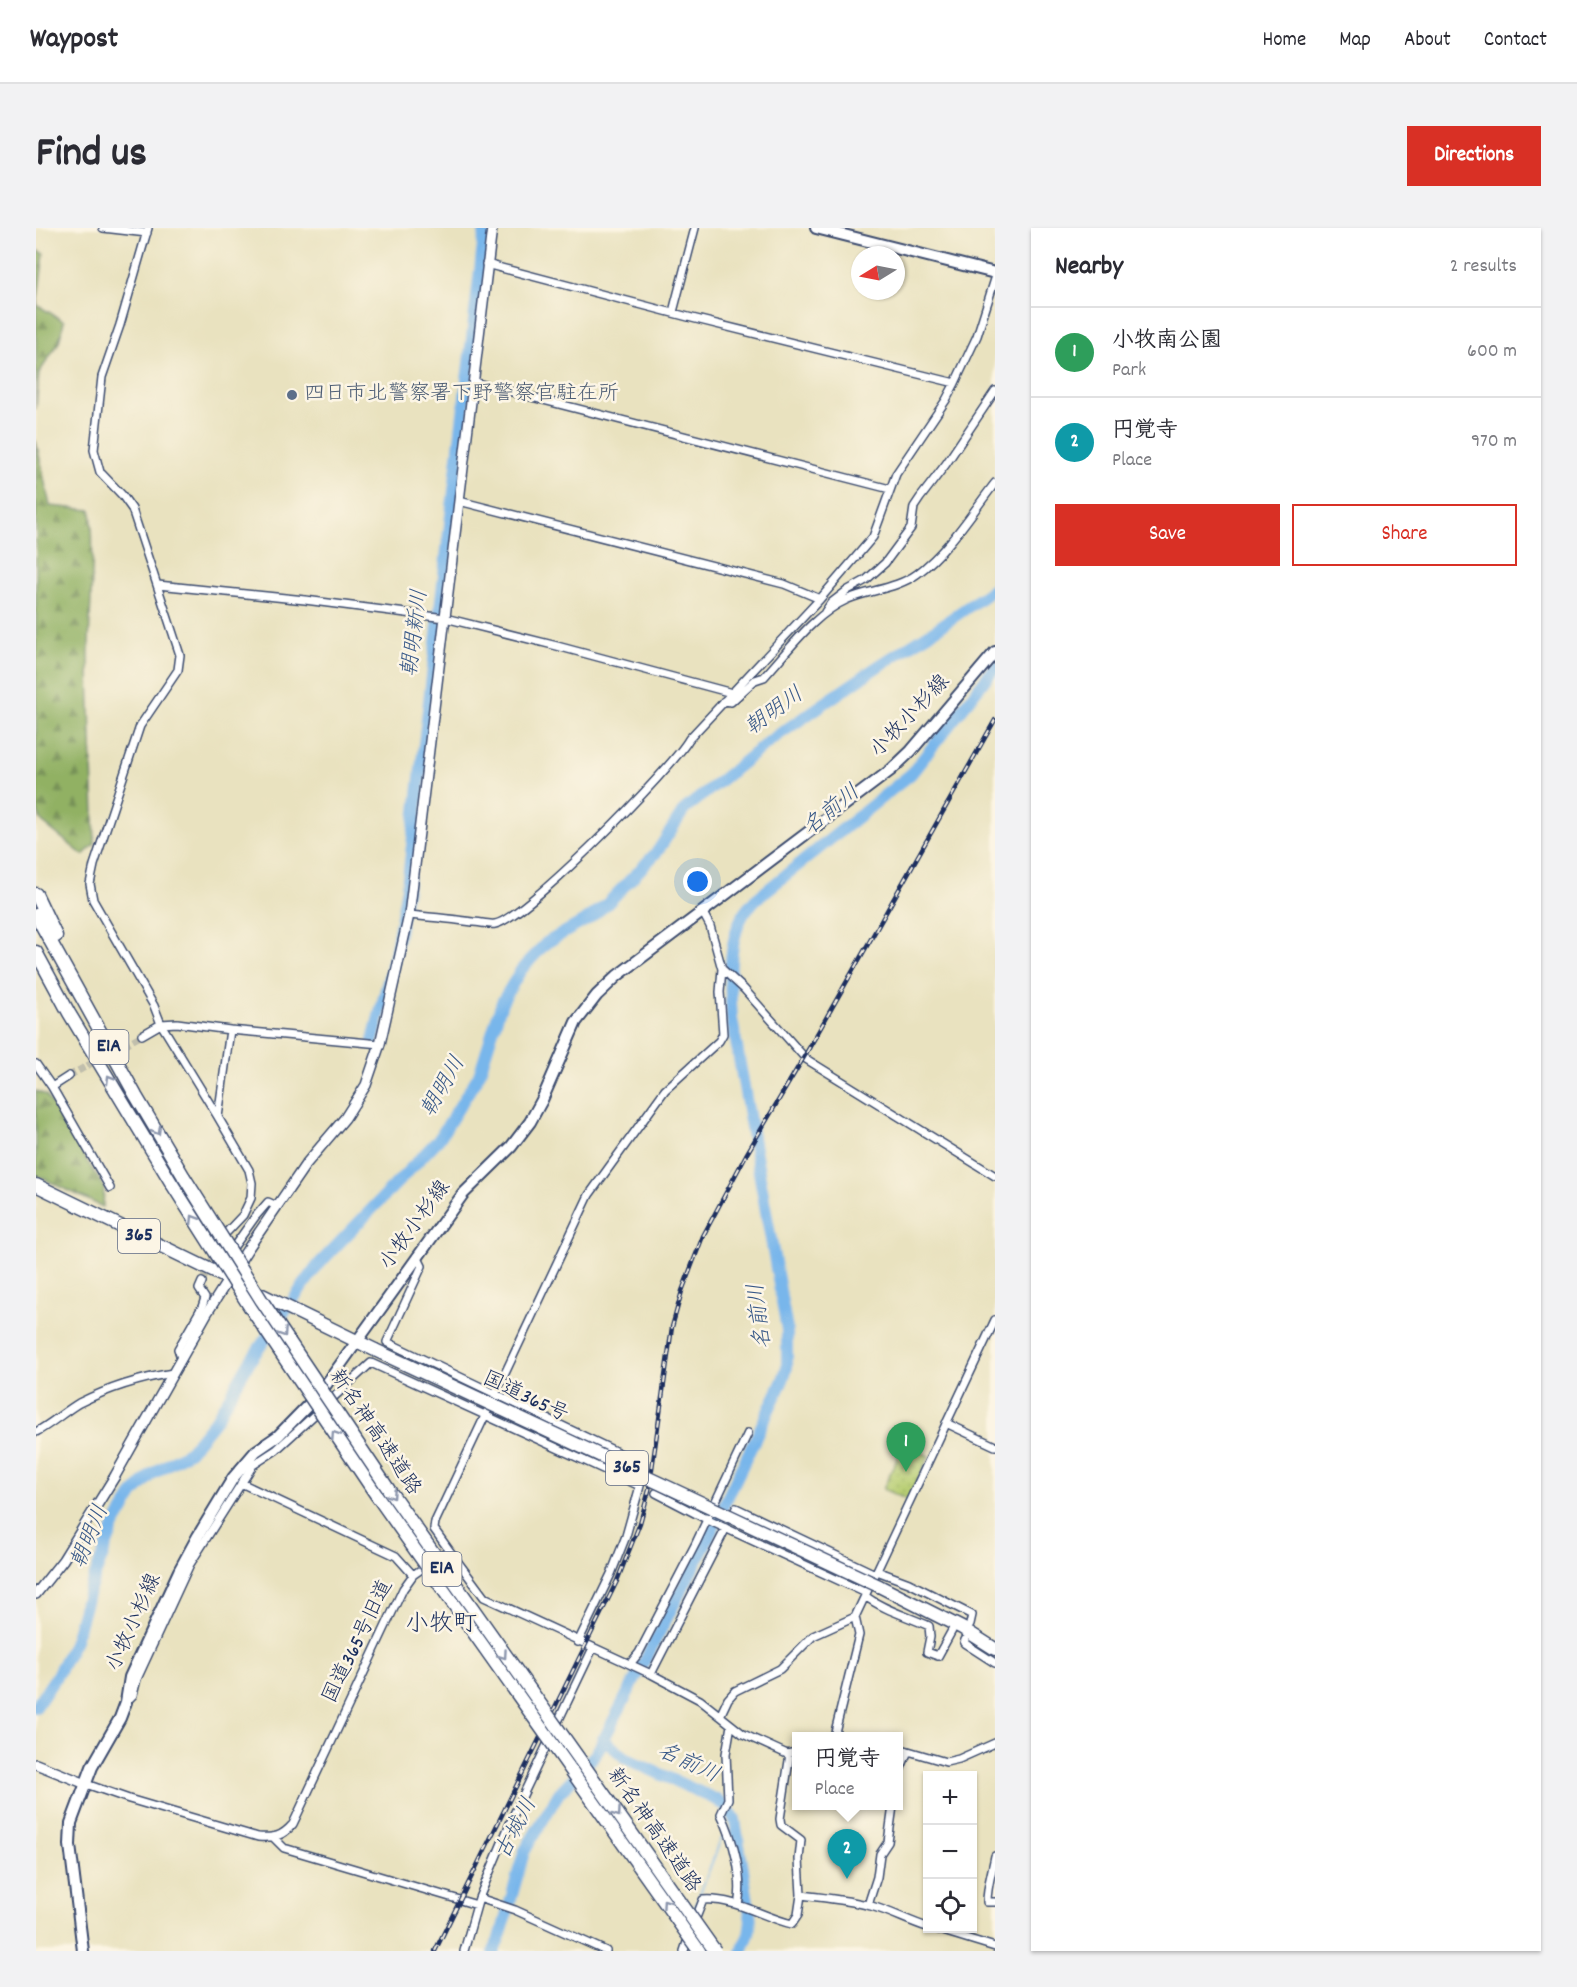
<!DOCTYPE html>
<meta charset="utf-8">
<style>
:root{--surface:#fff;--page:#f2f2f3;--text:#2b2b33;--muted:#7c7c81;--line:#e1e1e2;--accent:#d93025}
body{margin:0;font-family:Dekko,"Klee One",sans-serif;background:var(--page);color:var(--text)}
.controls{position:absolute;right:18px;bottom:18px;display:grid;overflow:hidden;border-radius:0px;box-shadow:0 2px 4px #0004}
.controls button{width:54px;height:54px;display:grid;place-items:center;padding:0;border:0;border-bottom:2px solid var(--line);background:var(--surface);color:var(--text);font:30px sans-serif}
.compass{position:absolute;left:815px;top:18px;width:54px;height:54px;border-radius:50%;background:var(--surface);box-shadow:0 2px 4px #0004;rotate:260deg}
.you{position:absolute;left:662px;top:654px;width:21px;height:21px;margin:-15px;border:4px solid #fff;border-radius:50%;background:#1a73e8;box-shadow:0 0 0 9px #1a73e833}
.badge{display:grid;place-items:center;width:39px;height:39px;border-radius:50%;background:var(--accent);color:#fff;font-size:20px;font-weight:700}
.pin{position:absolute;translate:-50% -50px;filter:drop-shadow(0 2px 3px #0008)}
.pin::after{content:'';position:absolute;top:32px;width:21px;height:18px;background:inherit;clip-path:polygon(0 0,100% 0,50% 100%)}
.popup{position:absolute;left:756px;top:1504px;width:111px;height:78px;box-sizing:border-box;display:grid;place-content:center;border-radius:0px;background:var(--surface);filter:drop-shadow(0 2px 4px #0005);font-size:20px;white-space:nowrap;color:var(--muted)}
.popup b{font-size:22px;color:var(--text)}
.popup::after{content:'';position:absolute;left:50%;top:100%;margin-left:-12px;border:12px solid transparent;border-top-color:var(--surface)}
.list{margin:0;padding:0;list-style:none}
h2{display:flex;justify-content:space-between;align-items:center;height:78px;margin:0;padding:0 24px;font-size:26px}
h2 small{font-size:20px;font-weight:400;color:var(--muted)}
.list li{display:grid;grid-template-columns:39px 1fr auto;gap:18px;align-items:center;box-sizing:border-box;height:90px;padding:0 24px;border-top:2px solid var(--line)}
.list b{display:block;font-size:22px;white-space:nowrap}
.list p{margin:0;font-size:20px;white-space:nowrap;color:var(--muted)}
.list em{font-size:20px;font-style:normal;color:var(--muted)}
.actions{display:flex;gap:12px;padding:18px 24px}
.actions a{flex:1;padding:14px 0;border:2px solid var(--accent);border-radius:0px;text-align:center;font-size:21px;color:var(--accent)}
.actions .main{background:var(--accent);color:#fff}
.icon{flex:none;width:33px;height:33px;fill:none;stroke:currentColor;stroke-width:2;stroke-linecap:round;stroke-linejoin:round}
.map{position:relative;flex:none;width:959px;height:1723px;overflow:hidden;border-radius:0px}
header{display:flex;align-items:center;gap:36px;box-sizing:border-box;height:84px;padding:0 30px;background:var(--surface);border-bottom:2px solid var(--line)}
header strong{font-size:28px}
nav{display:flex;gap:33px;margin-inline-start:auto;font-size:21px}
.intro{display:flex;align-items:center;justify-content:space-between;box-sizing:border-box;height:144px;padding:0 36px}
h1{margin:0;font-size:42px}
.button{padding:15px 27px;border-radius:0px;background:var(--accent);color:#fff;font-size:21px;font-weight:700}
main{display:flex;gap:36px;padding:0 36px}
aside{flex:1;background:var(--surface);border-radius:0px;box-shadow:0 2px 4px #0004}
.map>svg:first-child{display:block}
.forest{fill:url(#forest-firs);stroke:#567061;stroke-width:1.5}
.park{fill:url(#park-dots);stroke:#697e68;stroke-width:1.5}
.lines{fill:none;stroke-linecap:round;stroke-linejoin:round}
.stream{stroke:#78b6eb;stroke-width:2}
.river{stroke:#78b6eb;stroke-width:12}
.minor-tunnel{stroke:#c0beac;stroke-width:7;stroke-dasharray:7 3.5;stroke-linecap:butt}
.minor-casing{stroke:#3a4a6d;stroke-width:10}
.tertiary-casing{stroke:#3a4a6d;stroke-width:12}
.secondary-casing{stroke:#3a4a6d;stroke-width:14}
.trunk-casing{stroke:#3a4a6d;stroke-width:15}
.motorway-casing{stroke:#3a4a6d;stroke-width:15}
.minor{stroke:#fff;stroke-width:7}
.tertiary{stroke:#fff;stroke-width:9}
.secondary{stroke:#fff;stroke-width:10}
.trunk{stroke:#fff;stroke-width:12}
.motorway{stroke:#fff;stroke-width:12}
.rail-casing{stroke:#1b2f5e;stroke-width:4.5}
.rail{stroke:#fcf5e5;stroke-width:2;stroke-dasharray:7;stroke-linecap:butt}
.trunk-bridge-casing{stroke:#3a4a6d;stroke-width:15;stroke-linecap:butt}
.motorway-bridge-casing{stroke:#3a4a6d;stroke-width:15;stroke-linecap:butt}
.trunk-bridge{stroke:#fff;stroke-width:12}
.motorway-bridge{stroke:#fff;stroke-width:12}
.oneway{stroke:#8d97ae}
.service-dot{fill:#5c6f8a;stroke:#fcf5e5;stroke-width:2}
.labels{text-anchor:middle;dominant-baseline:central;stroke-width:5;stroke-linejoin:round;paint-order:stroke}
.shield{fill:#fcf5e5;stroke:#5e6a86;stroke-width:1.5}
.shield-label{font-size:20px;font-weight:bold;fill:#1b2f5e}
.service-label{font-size:21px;fill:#4e5e75;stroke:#fcf5e5;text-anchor:start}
.street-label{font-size:21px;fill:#1b2f5e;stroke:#fcf5e5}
.water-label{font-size:22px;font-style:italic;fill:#375888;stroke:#fcf5e5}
.quarter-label{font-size:24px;fill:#1b2f5e;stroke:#fcf5e5}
</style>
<header>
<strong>Waypost</strong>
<nav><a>Home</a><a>Map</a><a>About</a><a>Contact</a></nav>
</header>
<div class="intro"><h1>Find us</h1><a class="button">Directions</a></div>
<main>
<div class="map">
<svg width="959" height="1723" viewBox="0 0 959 1723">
<defs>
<pattern id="forest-firs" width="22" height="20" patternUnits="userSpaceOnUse" patternTransform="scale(1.5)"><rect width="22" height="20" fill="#91b164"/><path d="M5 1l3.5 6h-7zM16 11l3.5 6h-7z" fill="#769056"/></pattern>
<pattern id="park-dots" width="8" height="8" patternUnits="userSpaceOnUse" patternTransform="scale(1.5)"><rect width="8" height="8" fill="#b7ce72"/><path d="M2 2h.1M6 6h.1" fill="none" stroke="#9db165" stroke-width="1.8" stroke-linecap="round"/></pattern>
</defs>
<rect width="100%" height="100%" fill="#fcf5e5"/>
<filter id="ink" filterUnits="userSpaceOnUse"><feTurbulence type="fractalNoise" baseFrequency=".0167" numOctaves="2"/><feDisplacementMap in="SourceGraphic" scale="12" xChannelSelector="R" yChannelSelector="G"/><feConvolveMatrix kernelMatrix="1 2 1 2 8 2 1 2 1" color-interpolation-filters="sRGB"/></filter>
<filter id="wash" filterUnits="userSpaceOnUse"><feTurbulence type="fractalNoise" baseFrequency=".008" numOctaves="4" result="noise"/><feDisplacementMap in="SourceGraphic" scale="24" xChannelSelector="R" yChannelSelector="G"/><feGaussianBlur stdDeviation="1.35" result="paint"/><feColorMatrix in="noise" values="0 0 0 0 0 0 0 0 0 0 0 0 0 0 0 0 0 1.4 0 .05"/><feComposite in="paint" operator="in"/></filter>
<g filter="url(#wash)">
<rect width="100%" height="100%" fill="#e9e2bf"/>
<!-- forest -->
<path class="forest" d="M0,22L8,26L1,77L28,93L23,114L3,145L0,181Z
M0,213L14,278L55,282C59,327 54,374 53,419C53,485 57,550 59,616L47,627L6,594L0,580Z
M0,863L10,867L68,960L67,979L0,947Z"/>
<!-- park -->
<path class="park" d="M868,1216L893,1228L872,1272L847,1261Z"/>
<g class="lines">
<!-- stream -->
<path class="stream" d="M698,1607L702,1606
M657,1684L685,1611L690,1608
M642,1723L647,1709"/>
<!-- river -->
<path class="river" d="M337,812L359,726L371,660L449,0
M0,1479L21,1447L39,1412L53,1363L78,1298L98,1265L116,1246L154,1223L180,1191L214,1133L282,1037L403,911L443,847L466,774L485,742L510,715L552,691L571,676L621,624L648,582L735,512L844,437L902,400L959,360
M567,1511L591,1531L681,1572L693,1582L699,1592L715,1692L713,1706L706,1723
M458,1723L466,1703L488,1624L523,1565L560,1526L667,1321L747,1152L751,1139V1102L696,791C694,759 691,716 707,687C710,682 715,677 719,672L875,546L959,439"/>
</g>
</g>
<g filter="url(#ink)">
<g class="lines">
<!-- minor-tunnel -->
<path class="minor-tunnel" d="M33,848L106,807
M166,1054L178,1028"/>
<defs>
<path id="minor" d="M67,0L111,5
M112,0L84,97L66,149L58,222L64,244L86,267L96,281L144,427L142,442L104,498L58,637L54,656L57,672L118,778L125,796L182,889
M450,36L656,90L919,155
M637,84L659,0
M437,154L854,261
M423,273L748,356L784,371L837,309L860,246L910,172L919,155L941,108L959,51
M122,357L269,372L409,390L521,418L696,465
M789,384L795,375L812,362L830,352L849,335L875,300L878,279L884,270L910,236L959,163
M688,473L695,474L719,452L728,449C753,422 778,386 812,371C834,362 862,360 881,346C913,322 935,286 959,255
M666,683L674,698L686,741L708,761L770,831L959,948
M373,687C394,689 415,691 437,694C443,694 453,697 459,696C488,691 636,541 653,511L784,371
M106,807L125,796L141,795L194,802L344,816
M0,836L16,859L74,960
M16,859L33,848
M194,1024L219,989L232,974L241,978
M179,1027L190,1005L207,987L215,970L216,955L213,942L182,889L194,802
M381,1028L386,1038L351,1114L606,1236
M145,1130L142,1121L166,1079L169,1070L163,1061L166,1054
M910,1195L959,1218
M0,1204C15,1196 28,1184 43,1175C73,1160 105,1150 137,1145
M205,1255L360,1328L377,1347
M620,1265L674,1293L830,1365
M695,1291L700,1280L839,1346
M413,1322L398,1301L399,1294L553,967L629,862L683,813L687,806L684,764L686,741
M841,1343L873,1355L936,1387L934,1396
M829,1368C848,1382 871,1388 893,1398L894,1409L891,1424L902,1428L919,1397
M929,1412L928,1415L959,1435
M594,1436L603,1425L660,1315L712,1205
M615,1446L690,1300
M91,1473L97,1467L101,1451L154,1336L217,1237L240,1222L335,1135L604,1258L590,1308L575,1346L542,1414
M684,1488L692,1471L699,1463L744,1441L777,1408L819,1389
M695,1497L690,1526L692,1571L685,1586C697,1610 708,1650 702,1677
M796,1508H812
M798,1508L823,1407L819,1389L959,1092
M862,1520L910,1534L923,1531L959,1515
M754,1526L744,1591L745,1597L765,1612L763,1631L765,1667
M862,1547L872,1523
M50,1556L93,1571L222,1609C238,1610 246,1609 257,1596L367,1361L377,1347L413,1322L448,1369L615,1446L664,1472L707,1506L751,1526L760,1524
M238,1610L248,1620L441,1677
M959,1628C956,1644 951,1658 951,1674H959
M443,1670L478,1586L557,1420
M832,1677L841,1649L844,1626L852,1614L857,1578
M658,1695L667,1672C700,1670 726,1689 756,1696L762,1687L765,1667C788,1670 812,1672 835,1678C854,1683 872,1693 891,1699
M897,1700L959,1719
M428,1723L443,1670L479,1682L570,1723
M648,1723L653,1708"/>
<path id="tertiary" d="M0,1366L27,1332L79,1248L171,1085L211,1022L270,936L309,890L330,857L344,816L373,687L456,0
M0,1536L50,1556"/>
<path id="secondary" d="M780,0L959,45
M47,1723L34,1617L35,1595L56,1539L84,1490L90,1474L94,1449L143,1343L162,1308L197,1250L220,1223L242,1208L284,1165L427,966L475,919L494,894L506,872L540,794L561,767L581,748L855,542L875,523L959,424"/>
<path id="trunk" d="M0,957L339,1122
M843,1358L926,1400L959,1421"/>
<path id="motorway" d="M0,666L20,708
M0,687L100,868L148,949
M0,724L33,785L136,956"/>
</defs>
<!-- minor casing -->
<use href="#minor" class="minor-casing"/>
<!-- tertiary casing -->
<use href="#tertiary" class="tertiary-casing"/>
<!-- secondary casing -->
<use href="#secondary" class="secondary-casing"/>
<!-- trunk casing -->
<use href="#trunk" class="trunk-casing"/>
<!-- motorway casing -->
<use href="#motorway" class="motorway-casing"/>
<!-- minor -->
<use href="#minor" class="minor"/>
<!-- tertiary -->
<use href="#tertiary" class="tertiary"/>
<!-- secondary -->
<use href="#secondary" class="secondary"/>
<!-- trunk -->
<use href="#trunk" class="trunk"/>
<!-- motorway -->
<use href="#motorway" class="motorway"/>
<defs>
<path id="rail" d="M399,1723L581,1353L604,1295L613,1262L636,1099L646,1063L667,1008L710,927L768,829L959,492"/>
</defs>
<!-- rail casing -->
<use href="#rail" class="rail-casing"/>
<!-- rail -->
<use href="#rail" class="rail"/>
<defs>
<path id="trunk-bridge" d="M339,1122L843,1358"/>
<path id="motorway-bridge" d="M148,949L226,1073L353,1262L679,1723
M136,956L214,1079L341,1268L663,1723"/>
</defs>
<!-- trunk-bridge casing -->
<use href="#trunk-bridge" class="trunk-bridge-casing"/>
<!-- motorway-bridge casing -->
<use href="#motorway-bridge" class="motorway-bridge-casing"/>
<!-- trunk-bridge -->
<use href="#trunk-bridge" class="trunk-bridge"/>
<!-- motorway-bridge -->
<use href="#motorway-bridge" class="motorway-bridge"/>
</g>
<!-- one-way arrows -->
<defs><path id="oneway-chevron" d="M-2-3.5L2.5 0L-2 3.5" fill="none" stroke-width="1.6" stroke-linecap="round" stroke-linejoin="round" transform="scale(1.5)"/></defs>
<g class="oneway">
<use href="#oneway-chevron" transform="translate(74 851) rotate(-121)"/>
<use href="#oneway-chevron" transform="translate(121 903) rotate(60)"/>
<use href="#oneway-chevron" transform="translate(158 991) rotate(-122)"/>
<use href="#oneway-chevron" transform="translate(247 1105) rotate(57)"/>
<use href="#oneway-chevron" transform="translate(299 1207) rotate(-124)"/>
<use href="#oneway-chevron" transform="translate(356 1267) rotate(56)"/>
<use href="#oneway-chevron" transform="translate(467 1427) rotate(55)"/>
<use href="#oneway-chevron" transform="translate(581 1585) rotate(55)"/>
<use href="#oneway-chevron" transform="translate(630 1675) rotate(-125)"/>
</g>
</g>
<!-- markers -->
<circle class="service-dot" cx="256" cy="167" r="6"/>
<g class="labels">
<!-- shield labels -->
<g class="shield">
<rect x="53.5" y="802" width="39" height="34" rx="4.5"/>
<rect x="82" y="991" width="42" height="34" rx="4.5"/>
<rect x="570" y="1223" width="42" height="34" rx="4.5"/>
<rect x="386.5" y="1324" width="39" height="34" rx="4.5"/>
</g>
<g class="shield-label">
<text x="73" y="819">E1A</text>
<text x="103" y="1008">365</text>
<text x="591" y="1240">365</text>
<text x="406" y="1341">E1A</text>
</g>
<!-- service labels -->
<g class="service-label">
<text x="268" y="167">四日市北警察署下野警察官駐在所</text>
</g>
<!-- street labels -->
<g class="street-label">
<text transform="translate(875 489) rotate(-47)">小牧小杉線</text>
<text transform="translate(380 998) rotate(-54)">小牧小杉線</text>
<text transform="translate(489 1170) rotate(25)">国道365号</text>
<text transform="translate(338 1205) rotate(56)">新名神高速道路</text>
<text transform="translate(99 1395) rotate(-66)">小牧小杉線</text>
<text transform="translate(323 1414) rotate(-64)">国道365号旧道</text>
<text transform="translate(617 1603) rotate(55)">新名神高速道路</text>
</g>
<!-- water labels -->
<g class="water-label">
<text transform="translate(380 405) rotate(-83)">朝明新川</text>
<text transform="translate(739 484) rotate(-36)">朝明川</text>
<text transform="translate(796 583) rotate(-39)">名前川</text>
<text transform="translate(408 859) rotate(-60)">朝明川</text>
<text transform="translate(725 1088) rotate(-97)">名前川</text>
<text transform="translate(55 1309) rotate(-68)">朝明川</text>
<text transform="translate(652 1536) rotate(25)">名前川</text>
<text transform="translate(481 1601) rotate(-63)">古城川</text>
</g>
<!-- quarter labels -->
<g class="quarter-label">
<text x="405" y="1397">小牧町</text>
</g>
</g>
</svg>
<div class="controls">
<button>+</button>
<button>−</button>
<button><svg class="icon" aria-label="locate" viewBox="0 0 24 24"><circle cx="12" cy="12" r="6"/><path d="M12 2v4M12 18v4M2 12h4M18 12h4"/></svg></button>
</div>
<svg class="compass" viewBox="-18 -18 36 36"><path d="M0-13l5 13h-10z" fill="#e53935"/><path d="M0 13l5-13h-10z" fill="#7c7c81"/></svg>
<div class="you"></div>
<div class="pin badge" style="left:870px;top:1244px;background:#2e9e5b">1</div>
<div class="pin badge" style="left:811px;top:1651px;background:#0f9aa8">2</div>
<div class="popup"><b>円覚寺</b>Place</div>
</div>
<aside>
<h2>Nearby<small>2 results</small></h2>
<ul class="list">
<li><span class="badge" style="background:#2e9e5b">1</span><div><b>小牧南公園</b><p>Park</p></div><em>600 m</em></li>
<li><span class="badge" style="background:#0f9aa8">2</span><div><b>円覚寺</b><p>Place</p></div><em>970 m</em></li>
</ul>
<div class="actions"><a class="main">Save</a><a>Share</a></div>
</aside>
</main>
